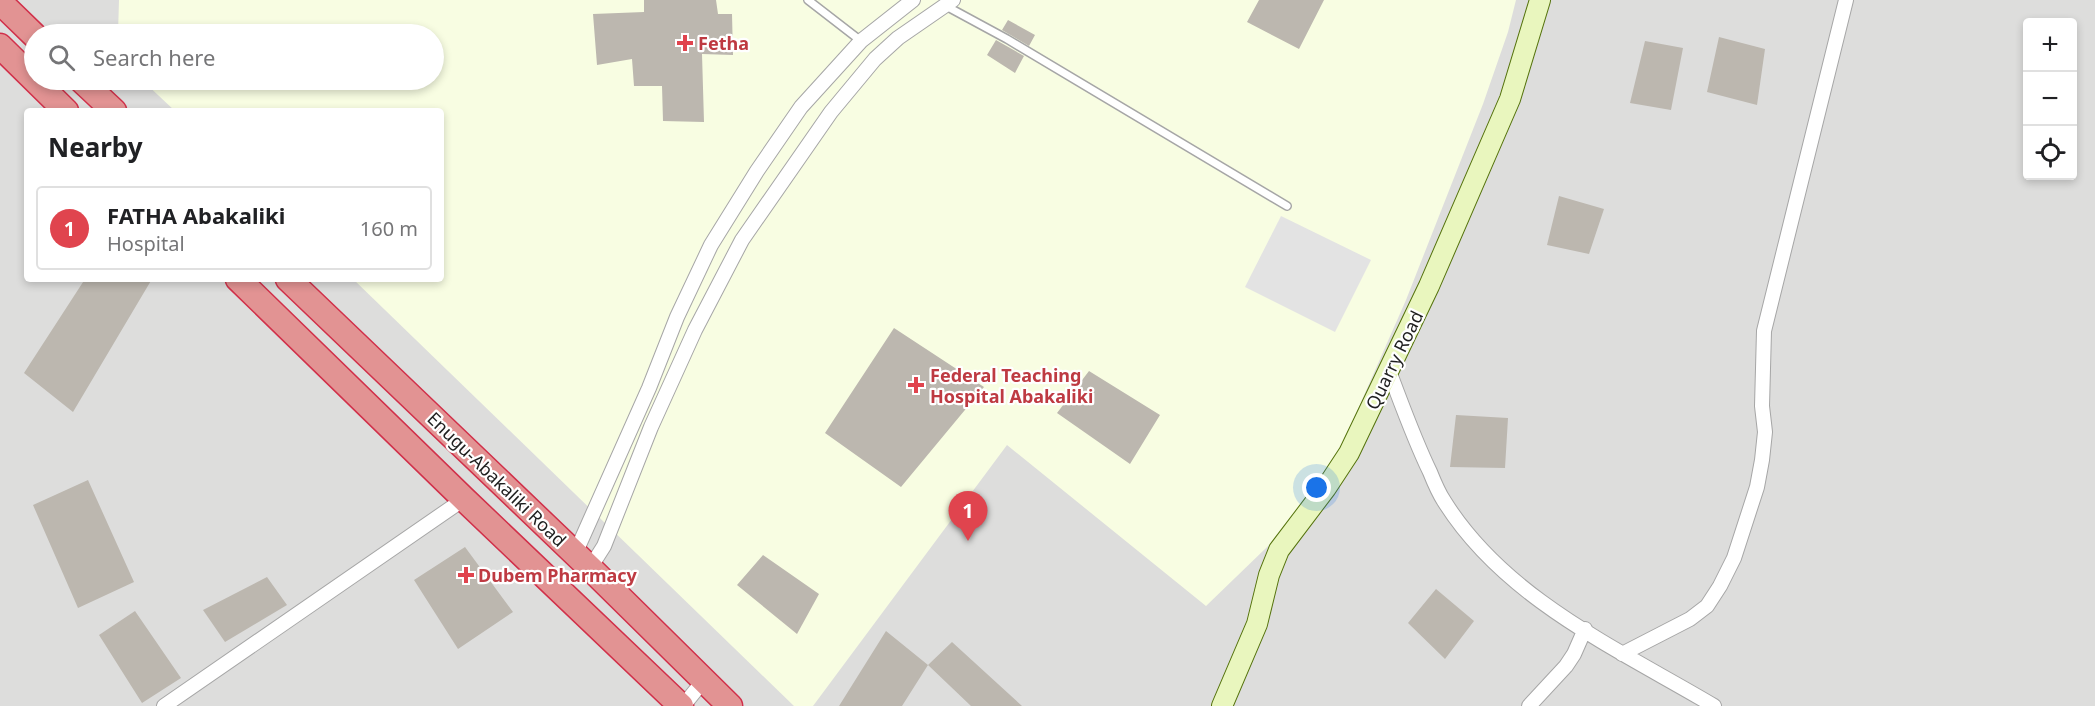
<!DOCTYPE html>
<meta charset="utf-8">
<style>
:root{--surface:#fff;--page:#f6f6f6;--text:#202124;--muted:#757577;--line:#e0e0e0;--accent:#c42c0b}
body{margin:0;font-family:"Noto Sans",sans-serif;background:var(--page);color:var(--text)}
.controls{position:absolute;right:18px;top:18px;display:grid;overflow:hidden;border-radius:6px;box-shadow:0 3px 9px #0003}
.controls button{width:54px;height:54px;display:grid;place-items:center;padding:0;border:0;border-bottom:2px solid var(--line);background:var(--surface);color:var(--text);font:30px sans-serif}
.you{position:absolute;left:1317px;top:488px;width:21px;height:21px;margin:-15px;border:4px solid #fff;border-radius:50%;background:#1a73e8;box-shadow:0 0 0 9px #1a73e833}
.badge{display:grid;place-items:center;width:39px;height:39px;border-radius:50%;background:var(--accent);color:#fff;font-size:20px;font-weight:700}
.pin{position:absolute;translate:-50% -50px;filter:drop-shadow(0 2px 3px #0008)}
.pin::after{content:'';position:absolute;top:32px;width:21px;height:18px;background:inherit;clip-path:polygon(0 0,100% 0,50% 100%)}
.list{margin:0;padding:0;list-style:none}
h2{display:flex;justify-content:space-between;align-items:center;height:78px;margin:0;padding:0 24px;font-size:26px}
h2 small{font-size:20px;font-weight:400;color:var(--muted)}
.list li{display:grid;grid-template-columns:39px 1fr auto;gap:18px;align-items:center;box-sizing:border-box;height:84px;margin:0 12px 12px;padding:0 12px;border:2px solid var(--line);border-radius:6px}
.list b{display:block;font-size:22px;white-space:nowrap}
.list p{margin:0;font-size:20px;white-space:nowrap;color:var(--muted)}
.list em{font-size:20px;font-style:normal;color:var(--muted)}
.icon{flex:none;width:33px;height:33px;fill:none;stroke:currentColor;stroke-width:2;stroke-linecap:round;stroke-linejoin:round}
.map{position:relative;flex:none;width:2095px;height:706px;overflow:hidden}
.search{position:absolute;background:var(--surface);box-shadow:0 3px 9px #0003;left:24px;top:24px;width:420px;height:66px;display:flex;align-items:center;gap:15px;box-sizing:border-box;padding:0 21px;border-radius:33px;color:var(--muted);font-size:22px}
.panel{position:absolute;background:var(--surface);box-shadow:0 3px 9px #0003;left:24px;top:108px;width:420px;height:174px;border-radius:6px}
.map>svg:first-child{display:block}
.residential{fill:#dddddc;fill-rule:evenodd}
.education{fill:#f8fde2}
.parking{fill:#e3e3e3}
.building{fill:#bcb7af}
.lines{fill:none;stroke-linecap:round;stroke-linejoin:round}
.lane-casing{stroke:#a6a6a6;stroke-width:10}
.street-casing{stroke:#a6a6a6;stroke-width:16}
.secondary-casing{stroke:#54720b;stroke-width:22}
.highway-casing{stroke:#d1304a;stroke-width:27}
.lane{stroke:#fff;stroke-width:7}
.street{stroke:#fff;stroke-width:14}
.secondary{stroke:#e9f6be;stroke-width:20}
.highway{stroke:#e29393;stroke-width:24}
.health-dot{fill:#e0444e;stroke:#fff;stroke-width:2}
.labels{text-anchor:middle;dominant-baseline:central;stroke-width:4.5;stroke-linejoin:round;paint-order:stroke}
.health-label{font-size:18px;font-weight:bold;fill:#be3a42;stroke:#fff;text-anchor:start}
.street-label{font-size:18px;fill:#1f1f1f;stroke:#fff}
</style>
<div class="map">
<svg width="2095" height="706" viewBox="0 0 2095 706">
<rect width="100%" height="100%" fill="#f0eee6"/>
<!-- residential -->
<path class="residential" d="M0,0H2095V706H0ZM2028,22H2072V176H2028ZM34,34H434V80H34ZM27,111H441V279H27Z"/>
<!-- education -->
<path class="education" d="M119,0H1516L1508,32L1483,104L1406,300L1332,468L1295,520L1206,606L1007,445L813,706H794L353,279H441V111H175L142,80H434V34H118Z"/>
<!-- parking -->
<path class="parking" d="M1281,216L1371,260L1335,332L1245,287Z"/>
<!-- building -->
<path class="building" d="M644,0H716L718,14H732L733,55L702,54L704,122L663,121L662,86H634L632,59L597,65L593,14L644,12Z
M1259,0H1324L1299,49L1247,22Z
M1008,20L1035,35L1029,46L1002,30Z
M1719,37L1765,49L1757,105L1707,92Z
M996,40L1024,56L1015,73L987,55Z
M1645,41L1683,48L1671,110L1630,103Z
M1559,196L1604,209L1589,254L1547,245Z
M85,279H152L73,412L24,373Z
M894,328L984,387L901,487L825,433Z
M1089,371L1160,415L1130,464L1057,413Z
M1456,415L1508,418L1505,468L1450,467Z
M88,480L134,582L78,608L33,505Z
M465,547L513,612L458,649L414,580Z
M763,555L819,594L797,634L737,585Z
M267,577L287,605L225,642L203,610Z
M1436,589L1474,621L1445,659L1408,623Z
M135,611L181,678L142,703L99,635Z
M886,631L928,665L902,706H839Z
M952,642L1022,706H971L928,665Z"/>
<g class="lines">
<defs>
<path id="lane" d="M808,0L861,41
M946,6L1007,39L1287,206"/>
<path id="street" d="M1389,371C1402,405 1414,439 1430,472C1434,482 1438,492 1444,501C1505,599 1618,649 1714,706
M575,554L649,388L677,317L711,245L757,171L801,107L861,41L913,0
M590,568L604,546L651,427L695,330L742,240L831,112L875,59L898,38L953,0
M1622,654L1690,619L1707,606L1720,586L1734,558L1757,487L1762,460L1765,432L1762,406L1764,331L1846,0
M164,706L464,499
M683,706L704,680
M1529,706L1566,666L1574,654L1585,629"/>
<path id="secondary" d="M1222,706L1257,624L1269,575L1279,550L1326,488L1349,453L1429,286L1510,99L1540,0"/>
<path id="highway" d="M0,2L34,35
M0,46L66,111
M81,80L114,111
M238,279L464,499L681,706
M288,279L590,568L730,706"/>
</defs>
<!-- lane casing -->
<use href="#lane" class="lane-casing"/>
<!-- street casing -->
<use href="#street" class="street-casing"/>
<!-- secondary casing -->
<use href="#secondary" class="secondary-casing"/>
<!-- highway casing -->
<use href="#highway" class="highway-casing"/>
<!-- lane -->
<use href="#lane" class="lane"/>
<!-- street -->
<use href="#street" class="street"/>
<!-- secondary -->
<use href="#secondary" class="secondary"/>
<!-- highway -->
<use href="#highway" class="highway"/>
</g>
<!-- markers -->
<g class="health-dot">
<path d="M682 34h6v6h6v6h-6v6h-6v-6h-6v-6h6z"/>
<path d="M913 376h6v6h6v6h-6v6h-6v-6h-6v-6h6z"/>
<path d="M463 566h6v6h6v6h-6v6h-6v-6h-6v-6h6z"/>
</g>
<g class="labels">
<!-- health labels -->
<g class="health-label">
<text x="698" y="43">Fetha</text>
<text x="930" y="375">Federal Teaching<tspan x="930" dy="21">Hospital Abakaliki</tspan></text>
<text x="478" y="575">Dubem Pharmacy</text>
</g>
<!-- street labels -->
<g class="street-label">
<text transform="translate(1394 360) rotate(-64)">Quarry Road</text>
<text transform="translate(497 479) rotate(44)">Enugu-Abakaliki Road</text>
</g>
</g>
</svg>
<div class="controls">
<button>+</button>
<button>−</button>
<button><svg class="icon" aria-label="locate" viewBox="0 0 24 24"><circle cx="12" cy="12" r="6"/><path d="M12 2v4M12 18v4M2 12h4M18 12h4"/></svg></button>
</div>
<div class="you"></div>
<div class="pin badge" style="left:968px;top:541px;background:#e0444e">1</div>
<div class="search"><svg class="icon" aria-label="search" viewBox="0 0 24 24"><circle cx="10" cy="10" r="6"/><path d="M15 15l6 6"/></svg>Search here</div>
<section class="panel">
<h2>Nearby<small></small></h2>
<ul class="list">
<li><span class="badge" style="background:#e0444e">1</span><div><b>FATHA Abakaliki</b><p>Hospital</p></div><em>160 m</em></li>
</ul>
</section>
</div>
